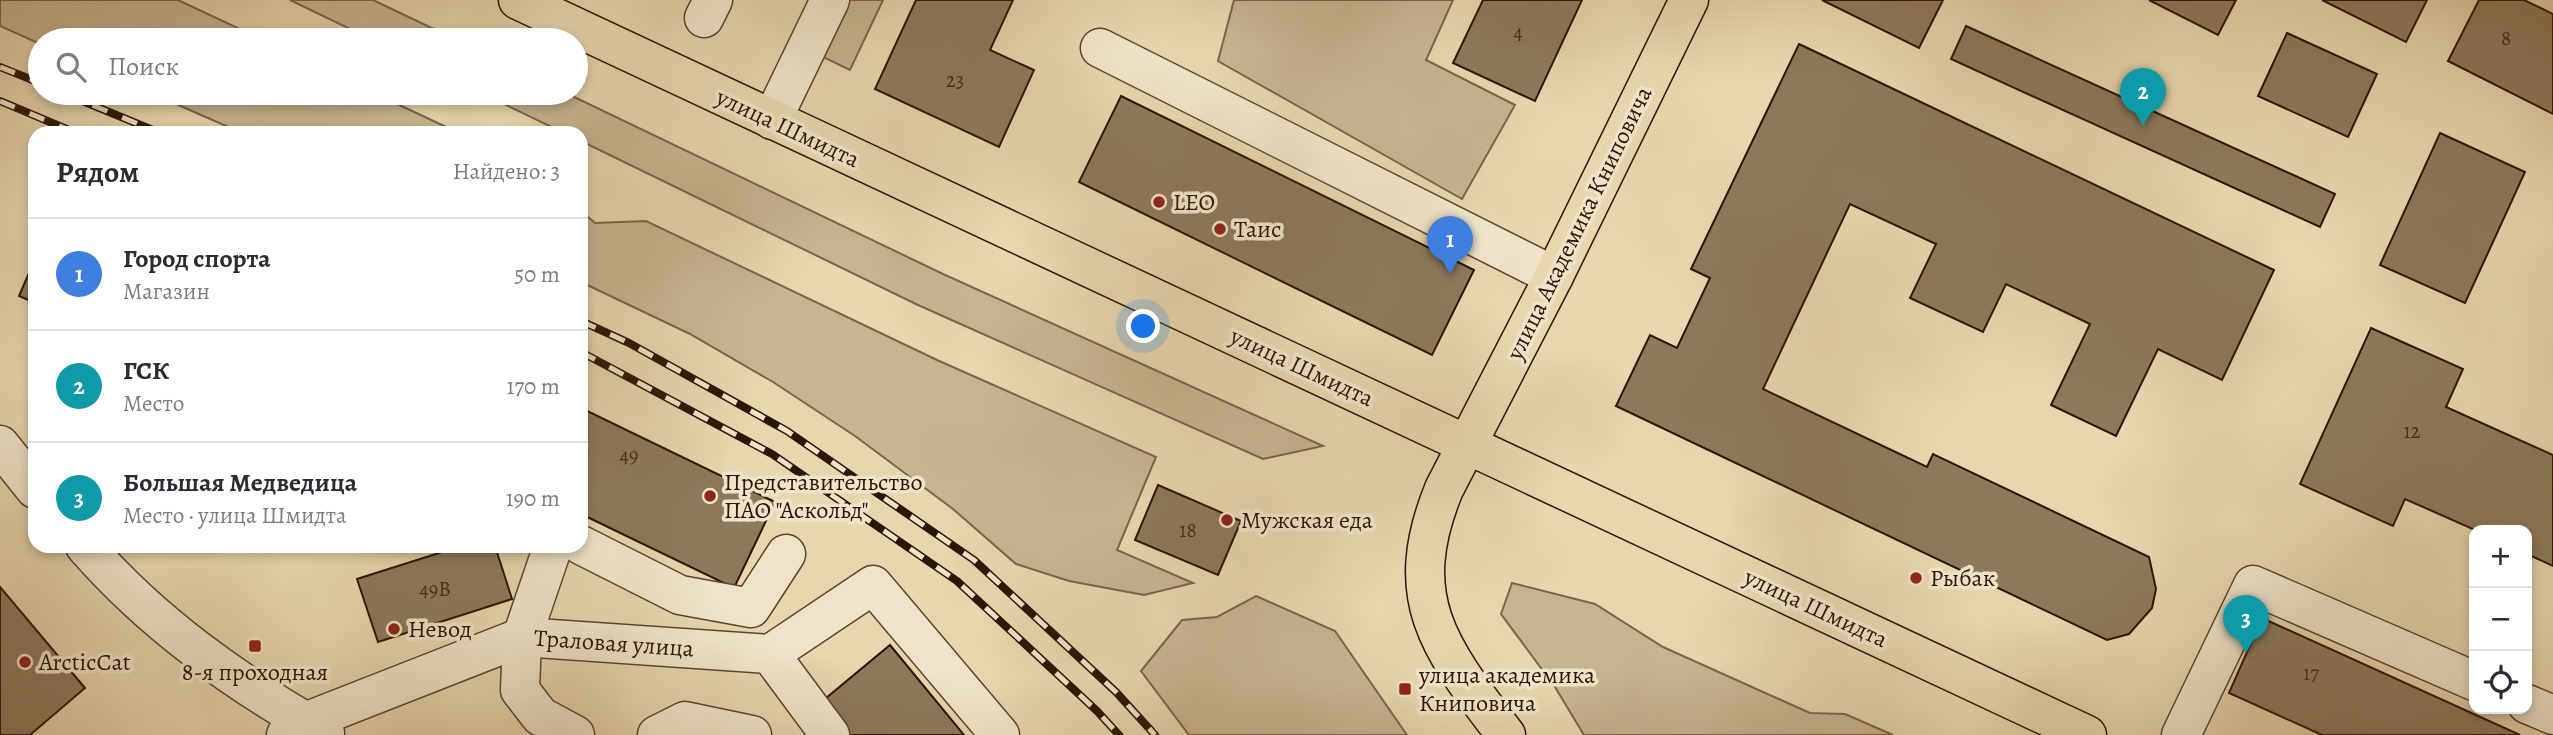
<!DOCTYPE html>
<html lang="ru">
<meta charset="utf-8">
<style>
:root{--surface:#fff;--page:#f7f7f7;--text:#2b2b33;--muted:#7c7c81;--line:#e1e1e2;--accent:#8f2418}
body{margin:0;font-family:Alegreya,serif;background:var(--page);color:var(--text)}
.controls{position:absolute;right:21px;bottom:21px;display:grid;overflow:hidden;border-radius:14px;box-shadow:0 4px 10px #0003}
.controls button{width:63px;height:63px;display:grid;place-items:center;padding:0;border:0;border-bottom:2px solid var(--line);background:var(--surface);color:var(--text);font:35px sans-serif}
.you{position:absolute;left:1144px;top:327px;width:24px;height:24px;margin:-18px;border:5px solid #fff;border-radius:50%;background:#1a73e8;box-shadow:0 0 0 10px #1a73e833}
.badge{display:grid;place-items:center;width:46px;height:46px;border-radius:50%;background:var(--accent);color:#fff;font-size:23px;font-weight:700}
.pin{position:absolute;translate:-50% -58px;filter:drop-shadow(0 2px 4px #0008)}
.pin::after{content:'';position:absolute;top:37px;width:24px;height:21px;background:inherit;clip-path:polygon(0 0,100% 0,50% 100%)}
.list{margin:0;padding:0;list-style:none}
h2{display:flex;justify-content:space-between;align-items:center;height:91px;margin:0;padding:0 28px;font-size:30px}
h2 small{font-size:23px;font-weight:400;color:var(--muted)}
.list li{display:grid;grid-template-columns:46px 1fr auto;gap:21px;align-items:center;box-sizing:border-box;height:112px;padding:0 28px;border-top:2px solid var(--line)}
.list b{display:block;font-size:26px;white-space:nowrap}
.list p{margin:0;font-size:23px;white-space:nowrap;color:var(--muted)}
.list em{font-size:23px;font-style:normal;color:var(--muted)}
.icon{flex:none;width:38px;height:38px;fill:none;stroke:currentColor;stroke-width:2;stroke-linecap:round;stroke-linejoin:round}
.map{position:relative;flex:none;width:2553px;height:735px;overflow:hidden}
.search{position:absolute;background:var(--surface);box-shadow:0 4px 10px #0003;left:28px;top:28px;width:560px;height:77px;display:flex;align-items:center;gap:18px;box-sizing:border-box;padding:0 24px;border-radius:38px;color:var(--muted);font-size:26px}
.panel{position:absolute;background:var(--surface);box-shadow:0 4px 10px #0003;left:28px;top:126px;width:560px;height:427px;border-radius:21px}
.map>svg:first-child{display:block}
.green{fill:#c7b591;stroke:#7a654a;stroke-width:2}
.building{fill:#8d795c;stroke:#2c1503;stroke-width:2}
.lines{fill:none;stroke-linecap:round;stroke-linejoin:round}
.minor-casing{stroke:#5b452e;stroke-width:41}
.major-casing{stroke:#2c1503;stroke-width:41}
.minor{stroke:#efe4ca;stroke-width:38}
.major{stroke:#e7d6ae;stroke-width:38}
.rail-casing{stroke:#2c1503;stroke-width:8}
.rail{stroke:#efe4ca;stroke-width:5;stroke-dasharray:16;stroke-linecap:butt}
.poi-dot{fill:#8f2418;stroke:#efe4ca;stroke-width:2.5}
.labels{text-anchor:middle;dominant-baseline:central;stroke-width:7;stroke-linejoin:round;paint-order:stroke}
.number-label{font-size:21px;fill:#442e19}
.street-label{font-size:24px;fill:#2c1503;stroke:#efe4ca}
.poi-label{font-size:24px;fill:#2c1503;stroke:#efe4ca;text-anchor:start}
</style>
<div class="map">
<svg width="2553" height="735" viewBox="0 0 2553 735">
<rect width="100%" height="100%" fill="#e7d6ae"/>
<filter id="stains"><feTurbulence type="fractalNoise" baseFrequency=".00286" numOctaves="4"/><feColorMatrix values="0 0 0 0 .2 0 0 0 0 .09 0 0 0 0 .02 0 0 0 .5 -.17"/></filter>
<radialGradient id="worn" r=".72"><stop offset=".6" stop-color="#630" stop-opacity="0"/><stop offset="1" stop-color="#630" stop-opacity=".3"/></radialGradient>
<!-- green -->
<path class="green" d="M0,0H178L263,40H40V44L0,26Z
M290,0H373L457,40H373Z
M847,0H883L850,70L821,56Z
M1234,0H1453L1426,60L1515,105L1462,199L1218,61Z
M151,93H374L459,133H242Z
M481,93H566L943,274L1323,446L1263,459L918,305L581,141V133H564Z
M581,211L595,223L646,221L937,360L1156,457L1117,550L1193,583L1144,595L1069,581L1016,564L953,509L855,436L773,382L690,334L581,282Z
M1512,583L1595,604L1663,647L1810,713L1845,714L1893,735H1584L1555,687L1501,614Z
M1256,596L1335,631L1407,735H1189L1141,671L1182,620L1217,617Z"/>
<!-- building -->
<path class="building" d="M916,0H1013L990,50L1034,70L999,147L875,89Z
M1483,0H1582L1535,101L1453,63Z
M1822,0H1943L1919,48Z
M2149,0H2236L2218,35Z
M2322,0H2427L2406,42Z
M2479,0H2524L2553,14V114L2448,61Z
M1966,26L2335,194L2320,227L1951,59Z
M2287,33L2377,74L2348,137L2258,96Z
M1799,44L2274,270L2222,380L2158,349L2116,436L2051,405L2090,324L2006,284L1983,332L1910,298L1936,244L1850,204L1763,389L1927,467L1933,454L2149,557L2156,589L2152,608L2129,634L2107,640L1616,406L1650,335L1677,348L1710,278L1691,269Z
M1121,96L1474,270L1432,355L1079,182Z
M2440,133L2525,172L2465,303L2380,265Z
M35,259V303L19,296Z
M2371,328L2463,369L2446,407L2553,455V566L2527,554V530H2475L2405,499L2393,526L2300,484Z
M581,408L775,502L734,588L581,514Z
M1158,485L1241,521L1218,575L1135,540Z
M461,546H495L512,599L378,642L357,579Z
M0,587L85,688L30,735H0Z
M2262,618L2520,735H2322L2229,693Z
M890,645L964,735H845L819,704Z"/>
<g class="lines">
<defs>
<path id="minor" d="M704,18L713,0
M1100,48L1554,276
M772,120L830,0
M0,445L35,489
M581,545L680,595L751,608L786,554
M85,546C153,624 235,682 325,733
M553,546L522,637L520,690L540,716L575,735
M770,654L873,585L1000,735
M770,654L830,735
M2527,704L2553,715
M286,735L305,722L522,637L770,654
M657,735L685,721L752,735
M2181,735L2253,585L2474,681"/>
<path id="major" d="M518,0L2087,735
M1506,735C1440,649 1399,599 1444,489L1554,276L1689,0"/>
</defs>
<!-- minor casing -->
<use href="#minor" class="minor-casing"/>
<!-- major casing -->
<use href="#major" class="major-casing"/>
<!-- minor -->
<use href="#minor" class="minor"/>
<!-- major -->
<use href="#major" class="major"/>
<defs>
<path id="rail" d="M0,67L40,83
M63,93L160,133
M0,101L76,133
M581,321L629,343L787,431L974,560L1116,692L1155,735
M581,352L772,454L957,581L1097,711L1119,735"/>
</defs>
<!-- rail casing -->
<use href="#rail" class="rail-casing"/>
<!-- rail -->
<use href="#rail" class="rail"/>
</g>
<!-- markers -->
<g class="poi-dot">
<circle cx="1159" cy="202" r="7"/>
<circle cx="1220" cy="229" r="7"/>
<circle cx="710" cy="496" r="7"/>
<circle cx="1227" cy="520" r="7"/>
<circle cx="1916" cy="578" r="7"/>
<circle cx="394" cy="629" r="7"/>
<rect x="248" y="639" width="14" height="14" rx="3.5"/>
<circle cx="25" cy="662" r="7"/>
<rect x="1398" y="682" width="14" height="14" rx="3.5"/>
</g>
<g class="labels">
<!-- number labels -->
<g class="number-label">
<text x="1518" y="32">4</text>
<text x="2506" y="38">8</text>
<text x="955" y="80">23</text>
<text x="2412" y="431">12</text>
<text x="629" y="455">49</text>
<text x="1188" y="530">18</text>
<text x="435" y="589">49В</text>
<text x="2311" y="673">17</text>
</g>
<!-- street labels -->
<g class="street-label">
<text transform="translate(788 128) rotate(25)">улица Шмидта</text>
<text transform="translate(1579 223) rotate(-64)">улица Академика Книповича</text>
<text transform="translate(1302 367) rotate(25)">улица Шмидта</text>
<text transform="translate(1816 608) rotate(25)">улица Шмидта</text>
<text transform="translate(614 643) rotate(4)">Траловая улица</text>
</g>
<!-- poi labels -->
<g class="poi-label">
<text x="1173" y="202">LEO</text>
<text x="1234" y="229">Таис</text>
<text x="724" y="482">Представительство<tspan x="724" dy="28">ПАО "Аскольд"</tspan></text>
<text x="1241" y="520">Мужская еда</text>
<text x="1930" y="578">Рыбак</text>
<text x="408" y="629">Невод</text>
<text x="39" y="662">ArcticCat</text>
<text x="255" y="672" text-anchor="middle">8-я проходная</text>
<text x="1419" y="675">улица академика<tspan x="1419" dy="28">Книповича</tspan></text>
</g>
</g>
<rect width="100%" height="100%" filter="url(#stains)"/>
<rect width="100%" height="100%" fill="url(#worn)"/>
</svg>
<div class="controls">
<button>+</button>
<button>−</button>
<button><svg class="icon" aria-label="locate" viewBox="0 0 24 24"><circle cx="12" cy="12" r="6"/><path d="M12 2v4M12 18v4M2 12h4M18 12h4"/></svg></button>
</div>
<div class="you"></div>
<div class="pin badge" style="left:1450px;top:274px;background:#3f7fe0">1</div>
<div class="pin badge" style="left:2143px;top:126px;background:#0f9aa8">2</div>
<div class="pin badge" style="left:2246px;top:653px;background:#0f9aa8">3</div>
<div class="search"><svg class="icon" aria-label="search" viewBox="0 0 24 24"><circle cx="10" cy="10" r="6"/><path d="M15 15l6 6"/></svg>Поиск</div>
<section class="panel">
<h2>Рядом<small>Найдено: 3</small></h2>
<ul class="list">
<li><span class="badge" style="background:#3f7fe0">1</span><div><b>Город спорта</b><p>Магазин</p></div><em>50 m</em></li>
<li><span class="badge" style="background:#0f9aa8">2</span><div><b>ГСК</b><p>Место</p></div><em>170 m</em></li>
<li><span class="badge" style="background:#0f9aa8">3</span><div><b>Большая Медведица</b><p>Место · улица Шмидта</p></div><em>190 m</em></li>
</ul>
</section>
</div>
